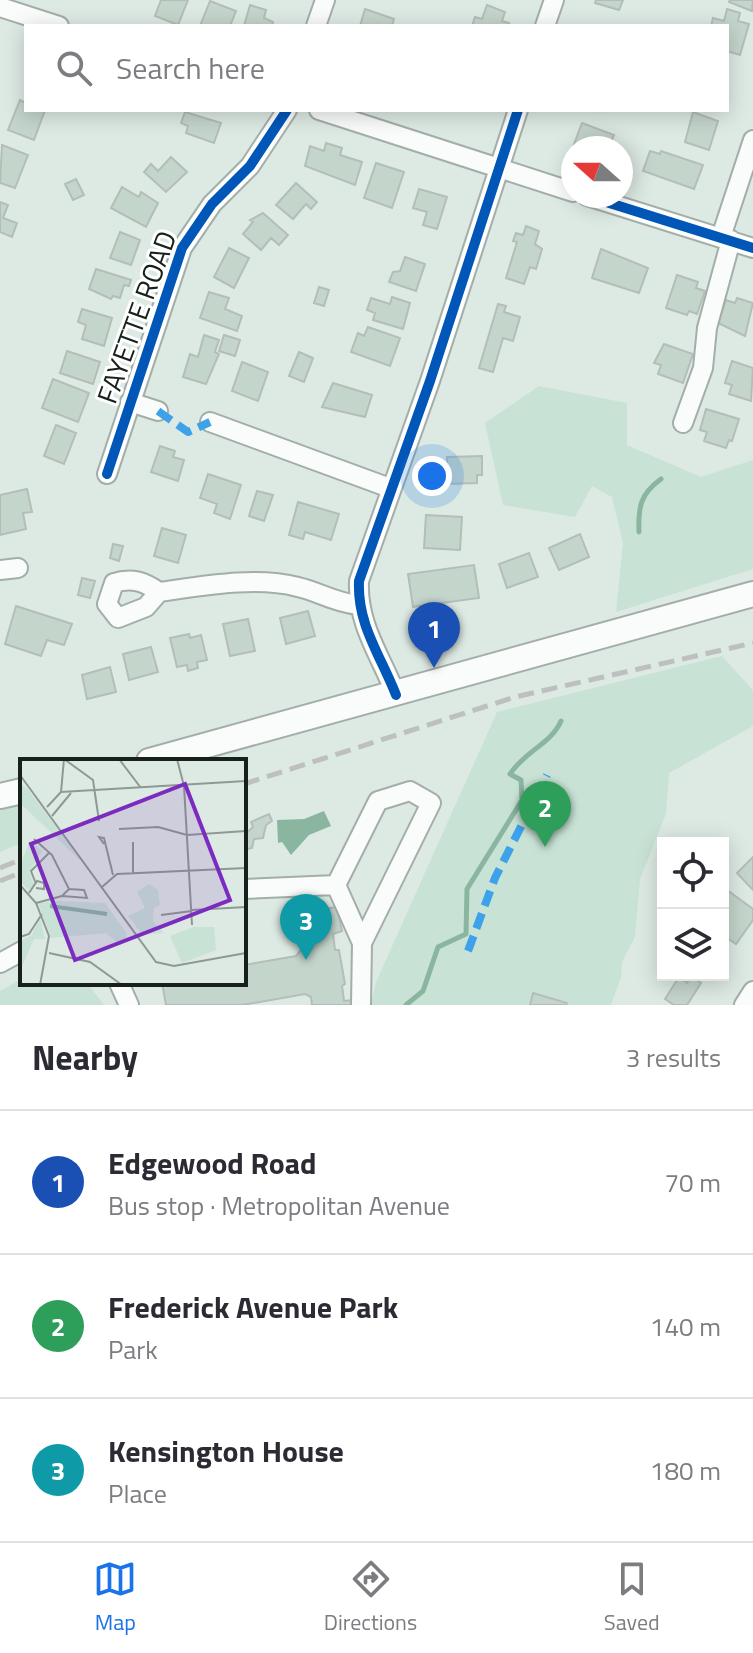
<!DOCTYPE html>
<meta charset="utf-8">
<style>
:root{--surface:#fff;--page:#f2f2f3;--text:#2b2b33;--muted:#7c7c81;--line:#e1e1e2;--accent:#1a73e8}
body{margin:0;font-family:"Titillium Web",sans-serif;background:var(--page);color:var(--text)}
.controls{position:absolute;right:24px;bottom:24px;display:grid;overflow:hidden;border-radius:0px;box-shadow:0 4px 20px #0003}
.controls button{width:72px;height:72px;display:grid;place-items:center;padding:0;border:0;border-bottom:2px solid var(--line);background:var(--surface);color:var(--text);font:40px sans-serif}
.compass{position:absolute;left:561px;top:136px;width:72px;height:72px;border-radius:50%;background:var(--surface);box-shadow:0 4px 20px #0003;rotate:291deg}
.you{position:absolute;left:432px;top:476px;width:28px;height:28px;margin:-20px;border:6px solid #fff;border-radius:50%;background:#1a73e8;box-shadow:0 0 0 12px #1a73e833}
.badge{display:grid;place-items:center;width:52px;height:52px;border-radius:50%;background:var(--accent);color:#fff;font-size:26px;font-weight:700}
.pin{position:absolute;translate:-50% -66px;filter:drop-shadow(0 2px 4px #0008)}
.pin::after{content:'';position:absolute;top:42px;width:28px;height:24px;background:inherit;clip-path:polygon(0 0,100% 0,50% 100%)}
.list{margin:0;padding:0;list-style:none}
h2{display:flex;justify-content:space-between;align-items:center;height:104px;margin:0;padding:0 32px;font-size:34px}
h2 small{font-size:26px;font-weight:400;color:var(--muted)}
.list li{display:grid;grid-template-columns:52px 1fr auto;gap:24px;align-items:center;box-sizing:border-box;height:144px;padding:0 32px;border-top:2px solid var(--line)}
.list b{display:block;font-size:30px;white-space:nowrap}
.list p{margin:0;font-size:26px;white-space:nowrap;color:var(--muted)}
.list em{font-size:26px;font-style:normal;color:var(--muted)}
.icon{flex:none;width:44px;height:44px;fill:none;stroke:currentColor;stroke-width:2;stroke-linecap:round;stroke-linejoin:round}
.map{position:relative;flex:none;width:753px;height:1005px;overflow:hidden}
.search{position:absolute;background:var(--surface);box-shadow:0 4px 20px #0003;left:24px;right:24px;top:24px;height:88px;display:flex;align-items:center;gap:20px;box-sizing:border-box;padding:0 28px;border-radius:0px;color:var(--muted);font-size:30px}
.sheet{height:536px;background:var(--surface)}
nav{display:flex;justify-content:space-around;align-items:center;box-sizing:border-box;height:112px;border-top:2px solid var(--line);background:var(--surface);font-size:22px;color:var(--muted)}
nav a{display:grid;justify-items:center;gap:4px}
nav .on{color:var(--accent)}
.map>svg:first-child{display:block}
.green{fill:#c8e3d5}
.water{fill:#8ab6a0}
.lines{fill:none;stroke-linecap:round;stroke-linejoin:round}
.stream{stroke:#8ab6a0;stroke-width:5}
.building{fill:#c4d5cc;stroke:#b4beb9;stroke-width:2}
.minor-casing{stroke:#a4aea9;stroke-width:22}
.major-casing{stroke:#a4aea9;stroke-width:28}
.minor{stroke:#fafcfb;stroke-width:18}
.major{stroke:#fafcfb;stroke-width:24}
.rail{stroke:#bec0bf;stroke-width:5;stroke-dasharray:16 8;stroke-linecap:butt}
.quiet{stroke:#3da2ea;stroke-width:8;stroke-dasharray:16 8;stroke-linecap:butt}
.cycleway-casing{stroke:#fff;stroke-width:15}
.cycleway{stroke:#0057b8;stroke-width:10}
.labels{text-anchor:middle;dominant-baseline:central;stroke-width:6;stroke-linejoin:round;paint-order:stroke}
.street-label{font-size:28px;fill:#18201c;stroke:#fff}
.inset-river{fill:none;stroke:#8ab6a0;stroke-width:4}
.inset-road{fill:none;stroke:#8e9993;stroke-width:2}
.view{fill:#7b2cbf;fill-opacity:0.15;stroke:#7b2cbf;stroke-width:4}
.inset-edge{fill:none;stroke:#18201c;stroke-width:4}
</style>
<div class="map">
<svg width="753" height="1005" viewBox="0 0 753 1005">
<rect width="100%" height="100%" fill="#ddeae3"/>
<!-- green -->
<path class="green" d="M539,386L627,403V445L701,477L753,460V569L616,612L623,543L612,497L592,486L575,517L503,505L485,423Z
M722,656L753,690V726L669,773L666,814L640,879L635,937L622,962L621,977L611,1005H371L376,982L497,712Z
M22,801V843L0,852V806Z
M22,979V983H87L104,1005H0V991Z"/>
<!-- water -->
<path class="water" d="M324,811L331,826L309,835L291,855L282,842L278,843L277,820L304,819Z"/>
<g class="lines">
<!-- stream -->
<path class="stream" d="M639,532C638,508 640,494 661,479
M406,1005L423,991L438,947L466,934L467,889L522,800L521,780L510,774C526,750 551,744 561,721"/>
</g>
<!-- building -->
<path class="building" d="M161,0H188L178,25L155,16Z
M596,0H623L619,10L595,3Z
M730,0H753L752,11L729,2Z
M210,1L236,11L230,26H200Z
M250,5L266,10L264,18L273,22L272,26H244Z
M487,5L505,12L502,21L509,23L508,26H472L475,17L482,19Z
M365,9L394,19L392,26H360Z
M727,9L740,13L738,21L749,24L740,55L727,51V26H711L713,18L724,21Z
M20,100L26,103V110H45L34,140L8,130Z
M185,112L221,123L214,143L186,133L188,126L181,123Z
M693,112L718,121L709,150L685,142Z
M582,123L614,135L608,148L573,147Z
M326,143L342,148L340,155L362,162L355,185L305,166L310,146L324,151Z
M2,145L28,155L15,188L0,183Z
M650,151L660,154L661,151L703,165L694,189L643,171Z
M171,157L187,172L166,192L144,172L151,164L158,171Z
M376,163L404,172L392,208L364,198Z
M76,179L84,195L73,200L65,184Z
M296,183L317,202L311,209L306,204L293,219L276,205Z
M122,187L139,197L141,192L158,203L146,227L111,208Z
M419,189L447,197L437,229L423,225L427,212L413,208Z
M0,202L8,205L3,218L17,223L12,237L0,232Z
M263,213L288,235L279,245L271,238L261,250L243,234L253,222L250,220Z
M526,226L539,231L535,244L542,249L536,269L530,267L524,284L506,278L517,242L513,241L516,233L523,235Z
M120,232L140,240L131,265L110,258Z
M229,248L249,258L234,288L214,277Z
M601,249L648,268L639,293L592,278Z
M405,257L425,264L416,291L389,282L393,272L400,271Z
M96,269L131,280L129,286L124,285L120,298L113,296L111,299L89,289Z
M677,275L698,282L696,288L705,291L697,314L689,311L687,315L666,308Z
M319,287L329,290L324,306L314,303Z
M209,292L229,298L225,309L242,316L237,331L200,318Z
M392,297L410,303L403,329L373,320L375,313L367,310L371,298L390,304Z
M737,298L753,303L745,336L718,323L726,300L735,303Z
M498,304L506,306L504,312L520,317L513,341L503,338L493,372L479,368Z
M82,309L112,318L104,346L82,339L86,325L78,322Z
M368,327L400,338L390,366L351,352L358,333L364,336Z
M204,335L219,340L215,352L219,354L206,384L183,377L190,354L198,357Z
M224,335L240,340L235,356L219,351Z
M664,344L693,354L683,383L658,374L661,365L654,363Z
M67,351L100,362L93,384L60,373Z
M299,352L313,358L304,382L289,376Z
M732,361L753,368L751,401L729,394L732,385L725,383Z
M242,362L268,372L258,401L232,391Z
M53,379L89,393L78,422L42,408Z
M333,383L372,395L365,417L322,407Z
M706,409L739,419L732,441L729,440L726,448L704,441L707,432L700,430Z
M56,425L76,433L64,464L44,456Z
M160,446L175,451L173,457L184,460L178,481L151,472Z
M482,456V475H477V483L448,484L447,457Z
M208,474L241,485L230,519L214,513L217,504L200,498Z
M27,489L32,512L23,513L26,529L0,535V495Z
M257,491L273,495L264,521L249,516Z
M298,502L339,514L331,540L305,532L303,539L289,535Z
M426,515L462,517L460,550L424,548Z
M162,528L186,535L178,563L154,556Z
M580,534L589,557L559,570L549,548Z
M113,544L123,546L119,561L110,558Z
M529,553L538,577L507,588L499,564Z
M474,565L479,598L413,607L408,574Z
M82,578L95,581L90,598L78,595Z
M16,606L72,624L64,645L47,640L41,656L5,644Z
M308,611L315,636L286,644L280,618Z
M248,619L255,651L230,656L223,624Z
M189,634L190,638L201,635L207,660L197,662L198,668L188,671L187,665L177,667L170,638Z
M151,647L158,672L129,680L123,654Z
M110,667L116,692L87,699L82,675Z
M269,814L272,821L266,825L263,838L254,839L252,848L244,850V835L253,827L251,822Z
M753,857V890L737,873Z
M723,887L753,909V920L736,944L723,935Z
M337,907L342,931L333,934L335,950H339L345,984L342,986L344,1001L354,1000L355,1005H312L311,997L305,994L242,1005H166L162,983H244V965L296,956L302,949L299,931L290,932L287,915Z
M691,976L701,983L687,1005H674L665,999L679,977L687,983Z
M533,993L567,1003L566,1005H530Z"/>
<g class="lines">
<defs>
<path id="minor" d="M0,7L59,26
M316,26L325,0
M545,26L554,0
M319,110L573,192
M587,196L753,248
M721,237L753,140
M130,402L158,411
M210,422L390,488
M683,423L703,368L707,328L731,240
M107,474L182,248L212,204L250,166L287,110
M0,570L18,568
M159,592L146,607L118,618L107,604L114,583C132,577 145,582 159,592C203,586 255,576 298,587C320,592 332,602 358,605
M396,695C381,656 357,625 359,581L430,381L518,110
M336,885L378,801L410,791L431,803L362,943
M336,885L362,943L361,1005
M244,889L336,885
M0,963L22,951
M119,983L129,1005
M744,1005L753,991"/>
<path id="major" d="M149,761L753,594
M0,796L22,791"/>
</defs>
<!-- minor casing -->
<use href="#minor" class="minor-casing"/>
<!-- major casing -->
<use href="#major" class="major-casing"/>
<!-- minor -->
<use href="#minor" class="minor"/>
<!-- major -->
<use href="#major" class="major"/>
<!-- rail -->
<path class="rail" d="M244,784L515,697L753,643
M0,868L22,859
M0,881L22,872"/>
<!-- quiet -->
<path class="quiet" d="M158,411L188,432L210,422
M468,951L495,878L547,775"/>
<defs>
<path id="cycleway" d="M587,196L753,248
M107,474L182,248L212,204L250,166L287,110
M396,695C381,656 357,625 359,581L430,381L518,110"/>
</defs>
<!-- cycleway casing -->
<use href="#cycleway" class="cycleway-casing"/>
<!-- cycleway -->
<use href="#cycleway" class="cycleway"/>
</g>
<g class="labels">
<!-- street labels -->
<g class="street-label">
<text transform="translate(136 317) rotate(-70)">FAYETTE ROAD</text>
</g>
</g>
<!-- overview -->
<g transform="translate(20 759)">
<rect width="226" height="226" fill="#ddeae3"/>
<path d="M0,25L7,29L62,103L0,44ZM10,82L22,92L9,113L14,126L9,131L0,122V106ZM129,125L138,131L140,146L134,149L133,162L144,174L123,176L108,157L125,149L117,133ZM36,142L85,144L107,175L105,180L101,187L86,174L31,179L18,144ZM20,159L25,180H14L0,212V182L12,176ZM174,168H194L196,191L162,204L150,177Z" fill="#c8e3d5"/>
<path class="inset-river" d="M30,147L87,155"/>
<path class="inset-road" d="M44,0L73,21L79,62M99,0L121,29M157,0L164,27L172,166M0,16L136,203L154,207L226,194M41,33L226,22M27,48L41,33L44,0M32,57L51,34M99,70L138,68L167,76L226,72M14,80L32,96L49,130M113,83V114M84,85L79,78L84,79L93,116M16,125L11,112L30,93M0,126L16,144L29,177L20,226M82,128L97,115L226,109M9,134L17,122L24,124V130L16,129M42,137L67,139L64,131L49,130M16,144L42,137L49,130M172,151L226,148M141,156L172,152M0,178L9,175L22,155M29,194L70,203L102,226"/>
<path class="view" d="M165,25L210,141L55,201L11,85Z"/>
<rect width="226" height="226" class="inset-edge"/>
</g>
</svg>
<div class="controls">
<button><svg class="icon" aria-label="locate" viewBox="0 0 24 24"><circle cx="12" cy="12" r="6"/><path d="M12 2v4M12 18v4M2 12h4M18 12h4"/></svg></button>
<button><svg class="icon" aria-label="layers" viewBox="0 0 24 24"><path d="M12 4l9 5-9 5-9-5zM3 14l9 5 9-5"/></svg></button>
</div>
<svg class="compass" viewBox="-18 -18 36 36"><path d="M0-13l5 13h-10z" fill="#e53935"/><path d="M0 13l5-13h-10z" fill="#7c7c81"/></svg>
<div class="you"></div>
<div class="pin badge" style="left:434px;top:668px;background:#1a4fb4">1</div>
<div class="pin badge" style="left:545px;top:847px;background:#2e9e5b">2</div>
<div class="pin badge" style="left:306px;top:960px;background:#0f9aa8">3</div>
<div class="search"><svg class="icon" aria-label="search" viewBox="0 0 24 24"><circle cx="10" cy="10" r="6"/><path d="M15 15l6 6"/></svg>Search here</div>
</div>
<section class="sheet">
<h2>Nearby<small>3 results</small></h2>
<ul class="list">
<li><span class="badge" style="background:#1a4fb4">1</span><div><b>Edgewood Road</b><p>Bus stop · Metropolitan Avenue</p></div><em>70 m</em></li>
<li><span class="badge" style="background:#2e9e5b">2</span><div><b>Frederick Avenue Park</b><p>Park</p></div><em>140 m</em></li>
<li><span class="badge" style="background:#0f9aa8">3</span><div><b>Kensington House</b><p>Place</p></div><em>180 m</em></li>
</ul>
</section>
<nav>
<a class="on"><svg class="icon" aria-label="map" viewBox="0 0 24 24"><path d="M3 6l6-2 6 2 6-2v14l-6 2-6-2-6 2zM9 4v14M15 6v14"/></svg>Map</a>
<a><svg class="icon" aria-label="directions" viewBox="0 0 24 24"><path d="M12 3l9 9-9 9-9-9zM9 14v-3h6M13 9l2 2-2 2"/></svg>Directions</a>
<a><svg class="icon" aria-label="saved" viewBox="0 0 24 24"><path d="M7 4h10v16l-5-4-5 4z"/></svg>Saved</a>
</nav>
